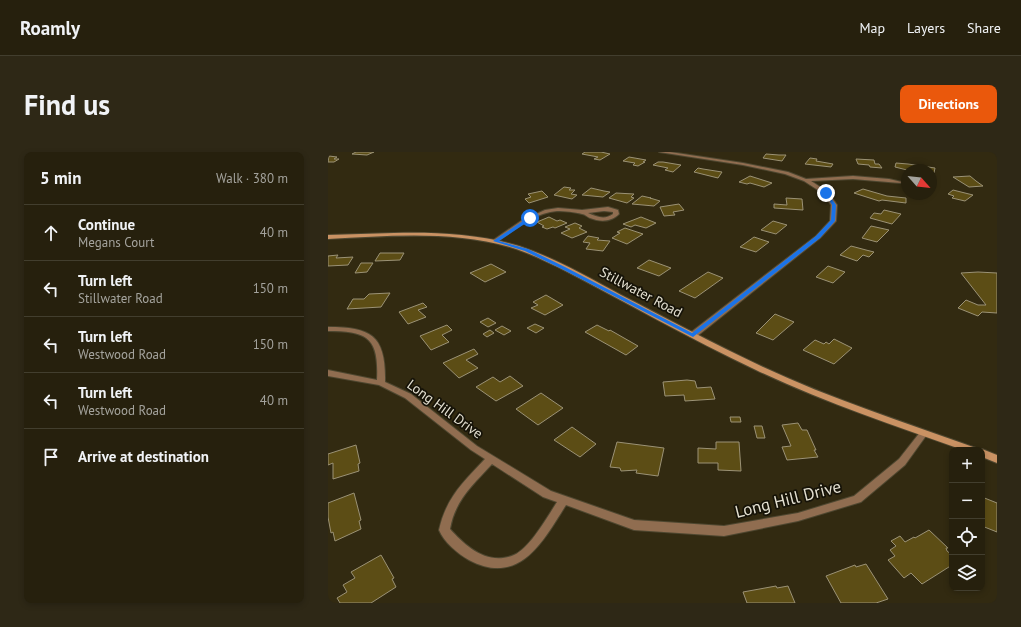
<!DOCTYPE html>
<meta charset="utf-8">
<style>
:root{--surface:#26200d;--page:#2e2816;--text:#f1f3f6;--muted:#a4a39d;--line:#423e2e;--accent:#ea580c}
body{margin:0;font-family:"PT Sans",sans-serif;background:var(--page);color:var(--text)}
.controls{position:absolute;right:12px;bottom:12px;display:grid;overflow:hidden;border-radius:8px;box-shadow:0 2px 6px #0003}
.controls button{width:36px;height:36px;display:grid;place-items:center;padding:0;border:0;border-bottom:1px solid var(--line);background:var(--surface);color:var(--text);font:20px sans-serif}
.compass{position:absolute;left:573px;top:12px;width:36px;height:36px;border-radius:50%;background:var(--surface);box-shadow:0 2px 6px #0003;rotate:117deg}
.stop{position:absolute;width:12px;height:12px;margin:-9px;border:3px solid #1a73e8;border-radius:50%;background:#fff}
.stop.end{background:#1a73e8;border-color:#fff;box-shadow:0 1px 4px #0008}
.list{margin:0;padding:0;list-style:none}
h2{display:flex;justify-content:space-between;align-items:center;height:52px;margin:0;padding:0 16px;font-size:17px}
h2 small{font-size:13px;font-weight:400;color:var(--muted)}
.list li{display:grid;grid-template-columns:26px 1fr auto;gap:12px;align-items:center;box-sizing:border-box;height:56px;padding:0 16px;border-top:1px solid var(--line)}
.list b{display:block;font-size:15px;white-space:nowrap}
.list p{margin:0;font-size:13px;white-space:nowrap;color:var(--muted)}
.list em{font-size:13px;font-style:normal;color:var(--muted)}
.icon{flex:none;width:22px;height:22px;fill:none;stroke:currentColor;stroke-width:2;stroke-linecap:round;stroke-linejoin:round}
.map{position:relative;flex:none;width:669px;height:451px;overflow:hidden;border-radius:8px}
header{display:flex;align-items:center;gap:24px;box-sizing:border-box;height:56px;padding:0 20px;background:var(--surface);border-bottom:1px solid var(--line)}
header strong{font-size:19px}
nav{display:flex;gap:22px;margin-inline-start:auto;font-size:14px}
.intro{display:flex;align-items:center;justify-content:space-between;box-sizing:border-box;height:96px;padding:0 24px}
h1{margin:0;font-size:28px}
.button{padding:10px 18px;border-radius:8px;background:var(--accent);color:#fff;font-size:14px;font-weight:700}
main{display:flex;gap:24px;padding:0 24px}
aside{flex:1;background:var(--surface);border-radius:8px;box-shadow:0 2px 6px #0003}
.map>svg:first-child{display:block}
.building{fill:#5c4d15;stroke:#9b9276}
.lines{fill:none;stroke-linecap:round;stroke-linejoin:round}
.minor-casing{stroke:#4e4730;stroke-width:2}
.secondary-casing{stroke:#4e4730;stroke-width:2}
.minor{fill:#906d50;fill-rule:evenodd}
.secondary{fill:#ca9263;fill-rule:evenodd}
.route{fill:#1a73e8}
.labels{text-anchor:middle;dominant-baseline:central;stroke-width:3.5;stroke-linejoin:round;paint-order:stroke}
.street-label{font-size:14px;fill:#e4e0d1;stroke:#161308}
.near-street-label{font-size:17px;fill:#e4e0d1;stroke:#161308}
</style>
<header>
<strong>Roamly</strong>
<nav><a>Map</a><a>Layers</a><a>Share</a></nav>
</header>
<div class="intro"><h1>Find us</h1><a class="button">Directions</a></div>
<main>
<aside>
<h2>5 min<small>Walk · 380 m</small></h2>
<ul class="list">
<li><svg class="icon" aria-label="ahead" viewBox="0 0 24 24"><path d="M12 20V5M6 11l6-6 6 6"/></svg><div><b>Continue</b><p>Megans Court</p></div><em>40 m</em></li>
<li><svg class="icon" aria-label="left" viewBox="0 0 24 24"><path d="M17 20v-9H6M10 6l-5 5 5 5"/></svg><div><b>Turn left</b><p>Stillwater Road</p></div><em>150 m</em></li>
<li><svg class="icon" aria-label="left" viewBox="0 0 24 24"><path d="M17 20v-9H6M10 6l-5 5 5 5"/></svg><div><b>Turn left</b><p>Westwood Road</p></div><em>150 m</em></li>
<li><svg class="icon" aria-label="left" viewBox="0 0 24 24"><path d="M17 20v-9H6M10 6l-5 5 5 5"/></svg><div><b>Turn left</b><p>Westwood Road</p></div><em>40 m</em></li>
<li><svg class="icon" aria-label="arrive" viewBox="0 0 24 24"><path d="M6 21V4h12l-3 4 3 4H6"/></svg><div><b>Arrive at destination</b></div></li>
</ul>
</aside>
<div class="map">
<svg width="669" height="451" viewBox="0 0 669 451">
<rect width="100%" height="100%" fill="#322a11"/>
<!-- building -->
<path class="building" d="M28,0H46L39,3L24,2Z
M257,0H273L282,2L272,8L266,7L270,5L254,2Z
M438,2L451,3H458L454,9L435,6Z
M1,4L9,5L6,7H11L6,10H0Z
M301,5L318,8L315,10H317L310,14L305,13L307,11L295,9Z
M482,6L489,7L488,9L505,12L503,15L477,12Z
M528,7L546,8L547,12H551L554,16L542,15L541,13L530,12Z
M330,10H335L353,13L345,20L337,18L340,16L325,13Z
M568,11L580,12L607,16L606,21L603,20V18H579L567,15Z
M370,16L375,17L394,20L390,26L366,20Z
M422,24L444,31L436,35L422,31L419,32L411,30Z
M642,24L648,29L655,34L641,35L625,25Z
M236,35L243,36L241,38H247L243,42L249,43L244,47L226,43Z
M263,36L276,39L282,40L275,45L254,43Z
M535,37L559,44L578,46V51L554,48L551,49L526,41Z
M625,38L645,43L637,49L624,46L626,44L620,42Z
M214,39L220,45L201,51L197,47L203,45L200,42Z
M288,41L306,42L303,45L306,46L299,51L281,46Z
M314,44L323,46H322L332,49L326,54L304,52Z
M458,46L474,47L475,58L446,56V52L459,53Z
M351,52L356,58L345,60L347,63L336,64L332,55Z
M556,58L573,62L564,72L542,66L546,61L553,62Z
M221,65L229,69L232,68L239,71L227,76L225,75L219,77L214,75L216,74L209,70Z
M313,65L328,71L318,76L307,73L303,75L295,72Z
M445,69L459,73L448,82L433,78Z
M247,71L254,74L251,76L259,80L244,86L233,81L242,77L237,75Z
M543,74L561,78L549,90L534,86Z
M297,76L315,82L299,92L284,86L292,81L289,80Z
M260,84L271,86L269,88L282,89L275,99L258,97L262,91L255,90Z
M426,85L441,90L428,100L412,95Z
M523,94L538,98L546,100L541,105L535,103L529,109L512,103Z
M52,101H76L72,108L47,109Z
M10,103L8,106L25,105L20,113L0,114V104Z
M321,108L343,116L331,124L309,116Z
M33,111H45L39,120L27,121Z
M163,112L178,120L157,130L142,121Z
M500,114L517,120L505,131L488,125Z
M380,120L395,126L367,146L351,139Z
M650,120L669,121V161L654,160L650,164L630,156L638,148L650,153H658L633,121Z
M62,141L53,155L19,157L25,147H36L41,142Z
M218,143L235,153L217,163L203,156L210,153L205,150Z
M95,151L99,155L90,158L98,165L80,172L71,160Z
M447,162L466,170L445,188L428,181Z
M160,166L168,171L160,175L152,170Z
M207,172L216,176L208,181L199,176Z
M119,173L124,178L114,183L121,190L103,198L92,184Z
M269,173L281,179L282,178L310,194L298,203L257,180Z
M174,174L183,179L176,183L167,178Z
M162,178L166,181L159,185L155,182Z
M506,187L524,196L506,212L475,198L487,188L496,192L498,190L501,192Z
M146,197L150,202L138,208L150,216L131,226L115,211Z
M182,224L195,234L168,249L148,235L165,225L172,230Z
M359,228L367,229L369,236L383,235L387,247L357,249L356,243L337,244L335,230Z
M213,241L235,256L210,273L188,257Z
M402,265H412L413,270H403Z
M470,271L474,278H479L488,298H486L490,305L459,308L454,295L463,294L454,273Z
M426,274H434L437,286H429Z
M244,275L268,292L252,305L226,288Z
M289,290L336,296L330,324L308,321L309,318L293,319L292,316L282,315Z
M388,290H411L413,319L390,318V311H370V296L388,297Z
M28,293L32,311L30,312L31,319L5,327V311L0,313V302Z
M26,341L33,368L31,369L33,377L7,389L5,380L3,381L0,365V351Z
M654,345L669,351V380L654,374Z
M601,378L620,396H618L619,399L624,403V413L594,432L583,421L576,426L560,408L567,404L562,398L568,394L563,389L572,384L577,390L586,385L587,386Z
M53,403L66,426L64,427L68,435L43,451H12L9,446L19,440L15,433L27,426L23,420Z
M538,412L560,447L548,451H513L498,424L527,413L528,415Z
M448,434L449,436L460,434L467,451H419L415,440Z"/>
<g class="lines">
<defs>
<path id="minor" d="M331,0H342L415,11L460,20L478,27L525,24L561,27L574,30L572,31L525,27L483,29L500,40L509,53L508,69L492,86L368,185H362L361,183L362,181L488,84L502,69L503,53L496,42L476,29L457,22L415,13Z
M280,55L290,58L291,62C283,70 272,70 262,66C259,65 257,62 254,62C247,60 236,59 229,59C206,61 187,77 169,90L164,89L193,69L217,58L230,56L254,58ZM276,59L285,60V62C277,68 269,65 260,61Z
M0,175C44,175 58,184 57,230L83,242L149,294L223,339L306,368L396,374L470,361L526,344L571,307L593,279H599L600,281L577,313L533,350L470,369L396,384L306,378L238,353C215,389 192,435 141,408C130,402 116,390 111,378C118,346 135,330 157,307L143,298L77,246L51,233L0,224V218L49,228C51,186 40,179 0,179ZM164,312L215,345L229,350C220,364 202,396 186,403C160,414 138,395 122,377C127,348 145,333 164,312Z"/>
<path id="secondary" d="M66,81C108,80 151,82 191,94C227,106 260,125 293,143C340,167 386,192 433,214C503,247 576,270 648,296L650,298H635C565,273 495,250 428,218C362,187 298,150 232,116C217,109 201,101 185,96C125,78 61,84 0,87V83Z
M654,297L669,303V311L654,305V298H652Z"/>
</defs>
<!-- minor casing -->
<use href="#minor" class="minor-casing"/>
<!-- secondary casing -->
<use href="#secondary" class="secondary-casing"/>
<!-- minor -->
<use href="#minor" class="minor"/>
<!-- secondary -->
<use href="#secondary" class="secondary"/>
</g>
<!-- route -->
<path class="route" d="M496,40H499L508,53L507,69L492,86L365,185L234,117L197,99L165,89L201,65H204V67L171,89L200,97L237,115L364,181L488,84L503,68L504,53Z"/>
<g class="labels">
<!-- street labels -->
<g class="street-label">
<text transform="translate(313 140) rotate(28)">Stillwater Road</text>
<text transform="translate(117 257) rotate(36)">Long Hill Drive</text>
</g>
<!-- near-street labels -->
<g class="near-street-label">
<text transform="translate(460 347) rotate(-14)">Long Hill Drive</text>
</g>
</g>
</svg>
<div class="controls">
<button>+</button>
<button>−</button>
<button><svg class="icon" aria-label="locate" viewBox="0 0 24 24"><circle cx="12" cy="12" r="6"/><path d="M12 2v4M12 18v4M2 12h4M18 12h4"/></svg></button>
<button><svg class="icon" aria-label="layers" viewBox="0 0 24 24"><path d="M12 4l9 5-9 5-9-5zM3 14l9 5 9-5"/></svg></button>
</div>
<svg class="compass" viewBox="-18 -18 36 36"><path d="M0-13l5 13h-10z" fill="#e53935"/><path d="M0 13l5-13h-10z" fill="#a4a39d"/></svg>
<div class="stop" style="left:202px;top:66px"></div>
<div class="stop end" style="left:498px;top:41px"></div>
</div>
</main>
